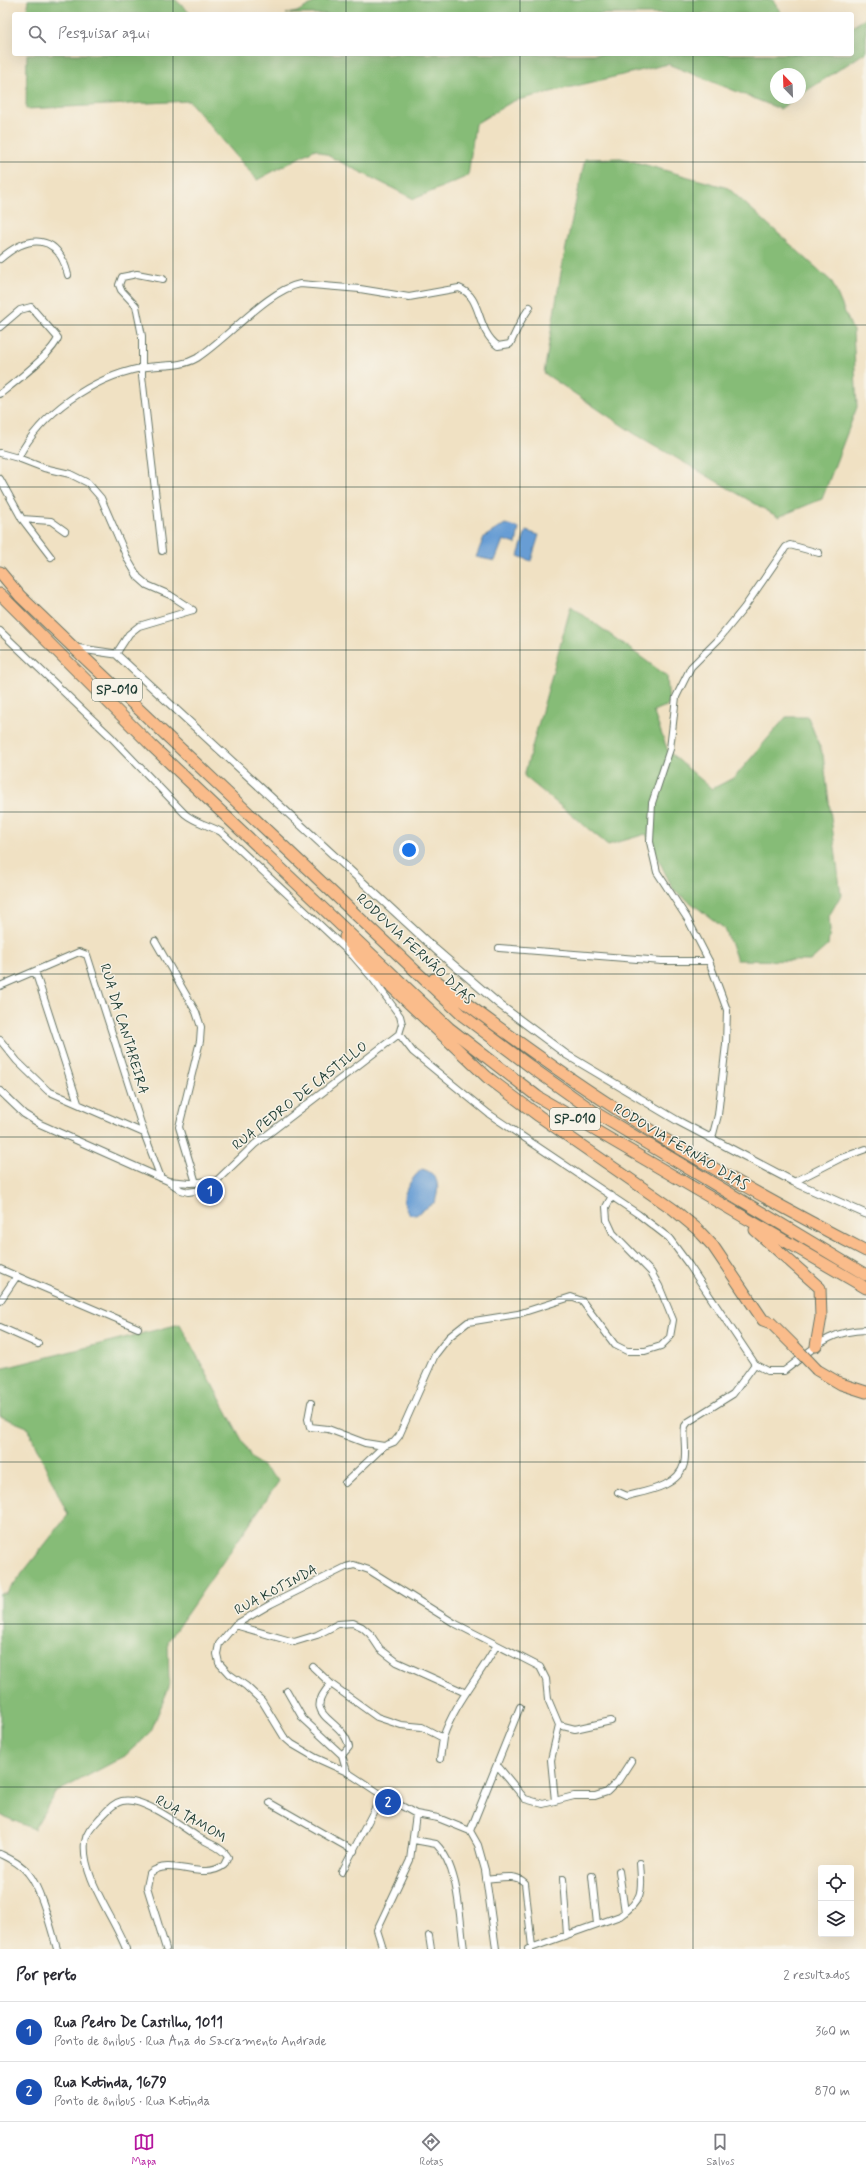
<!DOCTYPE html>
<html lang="pt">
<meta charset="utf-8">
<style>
:root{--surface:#fff;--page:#f7f7f7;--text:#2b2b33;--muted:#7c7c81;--line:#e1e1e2;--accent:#b5179e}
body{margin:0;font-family:Mynerve,sans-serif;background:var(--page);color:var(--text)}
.controls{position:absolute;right:12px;bottom:12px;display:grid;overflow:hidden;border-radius:4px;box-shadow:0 4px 16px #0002}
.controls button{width:36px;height:36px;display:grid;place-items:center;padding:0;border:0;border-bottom:1px solid var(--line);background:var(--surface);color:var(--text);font:20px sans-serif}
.compass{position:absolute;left:770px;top:68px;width:36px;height:36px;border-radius:50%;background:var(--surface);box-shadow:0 4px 16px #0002;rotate:337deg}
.you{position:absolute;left:409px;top:850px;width:14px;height:14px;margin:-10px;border:3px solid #fff;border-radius:50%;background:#1a73e8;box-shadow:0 0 0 6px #1a73e833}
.badge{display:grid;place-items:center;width:26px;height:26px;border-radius:50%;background:var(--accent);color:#fff;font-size:13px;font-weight:700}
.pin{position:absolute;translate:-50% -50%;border:2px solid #fff;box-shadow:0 1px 4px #0006}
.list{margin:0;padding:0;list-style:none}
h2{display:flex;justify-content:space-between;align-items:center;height:52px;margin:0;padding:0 16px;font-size:17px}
h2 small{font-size:13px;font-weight:400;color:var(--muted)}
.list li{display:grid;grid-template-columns:26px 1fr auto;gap:12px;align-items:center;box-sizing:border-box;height:60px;padding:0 16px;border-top:1px solid var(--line)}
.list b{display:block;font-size:15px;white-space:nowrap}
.list p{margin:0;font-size:13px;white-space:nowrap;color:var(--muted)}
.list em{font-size:13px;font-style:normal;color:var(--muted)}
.icon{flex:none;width:22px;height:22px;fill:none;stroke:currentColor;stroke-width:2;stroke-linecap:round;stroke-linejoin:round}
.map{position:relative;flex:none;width:866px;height:1949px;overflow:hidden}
.search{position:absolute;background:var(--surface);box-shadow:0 4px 16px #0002;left:12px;right:12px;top:12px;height:44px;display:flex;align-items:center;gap:10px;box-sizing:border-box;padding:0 14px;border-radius:4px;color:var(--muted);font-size:15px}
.sheet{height:172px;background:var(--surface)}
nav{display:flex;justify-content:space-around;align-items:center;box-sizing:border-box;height:56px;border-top:1px solid var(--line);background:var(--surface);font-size:11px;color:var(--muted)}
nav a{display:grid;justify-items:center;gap:2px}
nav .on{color:var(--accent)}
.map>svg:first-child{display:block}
.forest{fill:#86bc77;stroke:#527c56}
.water{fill:#679dd4;stroke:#436d84}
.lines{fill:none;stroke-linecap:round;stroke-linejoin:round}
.minor-casing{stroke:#687666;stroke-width:8}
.tertiary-casing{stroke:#687666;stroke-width:9}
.motorway-casing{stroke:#687666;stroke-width:13}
.minor{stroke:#fff;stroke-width:6}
.tertiary{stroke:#fff;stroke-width:7}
.motorway{stroke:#fabc8b;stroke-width:11}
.motorway-bridge-casing{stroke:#687666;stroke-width:13;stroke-linecap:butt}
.motorway-bridge{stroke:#fabc8b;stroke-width:11}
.grid{fill:none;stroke:#1f3d34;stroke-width:1;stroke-opacity:0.55}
.labels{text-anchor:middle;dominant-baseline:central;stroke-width:3;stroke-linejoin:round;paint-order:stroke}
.shield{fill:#f7f3e8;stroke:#60746a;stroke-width:1}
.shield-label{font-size:13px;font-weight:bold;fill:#1f3d34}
.street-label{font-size:14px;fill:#1f3d34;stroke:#f7f3e8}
</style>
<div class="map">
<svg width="866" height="1949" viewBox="0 0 866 1949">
<rect width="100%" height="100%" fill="#f7f3e8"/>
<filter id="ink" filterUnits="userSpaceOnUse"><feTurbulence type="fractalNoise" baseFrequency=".025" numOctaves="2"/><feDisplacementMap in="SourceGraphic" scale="8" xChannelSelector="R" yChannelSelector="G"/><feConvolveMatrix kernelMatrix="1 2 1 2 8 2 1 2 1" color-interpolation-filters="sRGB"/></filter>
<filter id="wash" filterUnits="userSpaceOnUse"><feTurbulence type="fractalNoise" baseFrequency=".012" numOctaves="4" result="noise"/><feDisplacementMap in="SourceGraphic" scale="16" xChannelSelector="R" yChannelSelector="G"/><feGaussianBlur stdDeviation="0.9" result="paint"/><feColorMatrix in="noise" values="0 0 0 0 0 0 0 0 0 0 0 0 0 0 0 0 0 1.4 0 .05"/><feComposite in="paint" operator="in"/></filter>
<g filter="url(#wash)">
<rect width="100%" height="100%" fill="#f0e1c3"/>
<!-- forest -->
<path class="forest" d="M28,0H176L191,14H27Z
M319,0H773L782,14H286L297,12Z
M866,18V52L800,95V74H776V98H796L780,109L668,64L513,101L475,124L468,176L414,199L315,149L257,180L189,101L26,109L27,54H852V27Z
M621,158L728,188L832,282L853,331L857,407L822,499L778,517L635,434L544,373L563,261L585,159Z
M571,606L667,676L669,705L653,711L668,751L712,789L735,777L786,717H808L823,755L841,895L829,916L830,931L828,945L810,961L737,960L725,929L673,889L646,834L608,845L524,776Z
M180,1324L251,1457L279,1481L168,1641L169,1687L151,1731L125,1756L55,1793L34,1829L0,1815V1594H6L68,1515L27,1427L0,1416V1369Z"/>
<!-- water -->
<path class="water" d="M505,524L519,528L516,544L503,540L495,561L476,557L484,537Z
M526,531L539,535L531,561L518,556Z
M422,1169C439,1173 440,1187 435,1202L416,1215L409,1214C397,1200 409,1180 422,1169Z"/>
</g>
<g filter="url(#ink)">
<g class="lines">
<defs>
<path id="minor" d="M0,259C29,234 58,233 68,275
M0,327L20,310L31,307L58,338C52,354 14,383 0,394
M0,453L18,458L44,468L70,474L88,483L101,498L128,560L138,577L147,585L170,595L193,610
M18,458C41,413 92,378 141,368C160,364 180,368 197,358C227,339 268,290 300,284L360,289L409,297L459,288C483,297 475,329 498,346L510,344L522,319L530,307
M0,479L22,519L51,557
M22,519L51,521L65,531
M162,551L142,376V336L136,306L121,290L119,285L122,277L137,274L163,279
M0,631L112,738L185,814C196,823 209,825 221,832L353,956L373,979L400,1016L402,1024L399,1034
M116,654L129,634L139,626L193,610
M155,941L196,1012L201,1027L200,1041L179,1127L196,1183
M499,948L662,961H709
M35,971L78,1103
M0,986L79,952L87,955L144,1133L161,1178
M399,1034L413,1052L489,1114L638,1214L669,1238L689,1265L755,1364L768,1371H784C814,1349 826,1331 866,1330
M0,1040L17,1061L48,1091L144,1133
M0,1091L24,1114L40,1124L168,1181L190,1183L218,1180
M712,1138L718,1115L726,1044L727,1010L709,961L687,918L657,872L650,842L652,803L670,749L676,697L691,667L718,640L744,608L786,547L790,545L819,553
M168,1181L181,1190L188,1192L208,1189L255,1144L399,1034
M794,1182L841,1158L866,1149
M0,1269L138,1328
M0,1301L17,1276
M0,1327L38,1344
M311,1403L308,1419L310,1427L328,1429L365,1443L384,1446
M345,1483L384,1446L394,1442L399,1436L435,1355L449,1337L468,1322L518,1314L571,1297L582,1301L615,1345L627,1351H645L661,1346L670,1337L673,1320L659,1286L651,1272L613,1233L607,1220L606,1207L612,1196
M618,1492L627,1496C646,1491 678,1487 684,1464C687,1452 683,1438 685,1426L688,1422L733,1394L755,1364
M235,1625L294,1642L317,1635L338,1624L353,1623L362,1627L370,1634L380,1649L397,1662L466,1693
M313,1667L331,1684
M287,1691L303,1719L342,1755
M559,1725L575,1729L611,1721
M440,1759L443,1738
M497,1765L525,1799L543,1804L574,1796H595L607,1792L618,1781L631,1761
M347,1772L342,1755L349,1747C343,1717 299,1718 331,1684L377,1717L401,1725L422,1727L443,1738C454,1704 479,1677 496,1646
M270,1803L354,1851
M470,1831L520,1707
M414,1840L436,1844C460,1868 459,1917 464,1949
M0,1854C10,1859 21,1864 28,1873C41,1888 51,1929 57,1949
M619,1871L625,1912
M342,1872L382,1795
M592,1876L597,1924
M486,1879C499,1878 516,1873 525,1883L532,1947
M563,1879L567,1935
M429,1936L431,1949
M126,1949C114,1917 81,1876 85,1842C86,1832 94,1825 101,1817C107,1811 113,1803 122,1801C143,1796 181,1826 198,1837C207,1843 222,1847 228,1857L224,1865C202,1882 171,1856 150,1873L147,1887L166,1949
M383,1949L377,1930L410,1860L416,1814
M496,1949L485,1870L478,1845L470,1831L438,1818L416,1814L382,1795L347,1772L316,1758L292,1744L284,1737L262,1701L246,1686L229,1674L219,1663L217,1654L219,1644L235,1625L271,1604L346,1567L354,1565L369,1570L454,1623L540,1667L546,1679L548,1699L559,1725L551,1760L555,1801
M528,1949L620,1916C644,1899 642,1891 640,1863"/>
<path id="tertiary" d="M75,648L116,654L435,949L500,1005L567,1055L678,1121L794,1182L866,1214"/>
<path id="motorway" d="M0,572L20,596L73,647L462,1015L535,1070L596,1113L866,1275
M0,594L152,746L449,1028L538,1097L866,1288
M345,937L360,957L487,1077L539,1116L673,1209L697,1229L713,1246L763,1320L771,1323L794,1346
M434,979C497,1027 562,1075 629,1117C705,1165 786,1210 866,1251
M755,1230L820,1288L821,1317L816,1346
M817,1370L841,1384L866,1392"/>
</defs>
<!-- minor casing -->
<use href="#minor" class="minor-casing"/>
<!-- tertiary casing -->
<use href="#tertiary" class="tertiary-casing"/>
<!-- motorway casing -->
<use href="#motorway" class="motorway-casing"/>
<!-- minor -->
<use href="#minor" class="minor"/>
<!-- tertiary -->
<use href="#tertiary" class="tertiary"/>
<!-- motorway -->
<use href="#motorway" class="motorway"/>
<defs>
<path id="motorway-bridge" d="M794,1346L817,1370"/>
</defs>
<!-- motorway-bridge casing -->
<use href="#motorway-bridge" class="motorway-bridge-casing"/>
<!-- motorway-bridge -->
<use href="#motorway-bridge" class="motorway-bridge"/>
</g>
</g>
<!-- grid -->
<path class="grid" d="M173,0V14M346,0V14M520,0V14M693,0V14M173,54V1949M346,54V1949M520,54V1949M693,54V1949M0,162H866M0,325H866M0,487H866M0,650H866M0,812H866M0,974H866M0,1137H866M0,1299H866M0,1462H866M0,1624H866M0,1787H866"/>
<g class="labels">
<!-- shield labels -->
<g class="shield">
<rect x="92" y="679" width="50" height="22" rx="3"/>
<rect x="550" y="1108" width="50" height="22" rx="3"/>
</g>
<g class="shield-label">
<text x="117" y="690">SP-010</text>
<text x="575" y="1119">SP-010</text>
</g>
<!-- street labels -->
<g class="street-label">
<text transform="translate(415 949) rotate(43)">RODOVIA FERNÃO DIAS</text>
<text transform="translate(124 1029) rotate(73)">RUA DA CANTAREIRA</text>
<text transform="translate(300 1096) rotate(-38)">RUA PEDRO DE CASTILLO</text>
<text transform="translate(681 1147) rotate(31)">RODOVIA FERNÃO DIAS</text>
<text transform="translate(276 1590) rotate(-28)">RUA KOTINDA</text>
<text transform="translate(191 1819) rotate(30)">RUA TAMOM</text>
</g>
</g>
</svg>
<div class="controls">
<button><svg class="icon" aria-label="locate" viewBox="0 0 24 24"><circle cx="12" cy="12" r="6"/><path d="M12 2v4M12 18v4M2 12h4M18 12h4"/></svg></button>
<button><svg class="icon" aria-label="layers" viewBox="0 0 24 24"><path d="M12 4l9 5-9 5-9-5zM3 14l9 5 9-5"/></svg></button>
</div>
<svg class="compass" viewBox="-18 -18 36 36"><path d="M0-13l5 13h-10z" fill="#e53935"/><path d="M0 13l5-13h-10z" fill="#7c7c81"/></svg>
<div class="you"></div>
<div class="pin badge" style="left:210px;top:1191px;background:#1a4fb4">1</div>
<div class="pin badge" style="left:388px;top:1802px;background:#1a4fb4">2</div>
<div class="search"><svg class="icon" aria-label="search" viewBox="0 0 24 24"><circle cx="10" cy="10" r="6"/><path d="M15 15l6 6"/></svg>Pesquisar aqui</div>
</div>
<section class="sheet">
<h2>Por perto<small>2 resultados</small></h2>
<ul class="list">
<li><span class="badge" style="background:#1a4fb4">1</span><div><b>Rua Pedro De Castilho, 1011</b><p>Ponto de ônibus · Rua Ana do Sacramento Andrade</p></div><em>360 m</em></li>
<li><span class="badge" style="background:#1a4fb4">2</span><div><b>Rua Kotinda, 1679</b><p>Ponto de ônibus · Rua Kotinda</p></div><em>870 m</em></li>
</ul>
</section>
<nav>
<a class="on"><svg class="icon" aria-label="map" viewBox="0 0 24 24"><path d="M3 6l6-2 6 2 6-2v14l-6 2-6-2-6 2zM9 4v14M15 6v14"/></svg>Mapa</a>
<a><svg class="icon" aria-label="directions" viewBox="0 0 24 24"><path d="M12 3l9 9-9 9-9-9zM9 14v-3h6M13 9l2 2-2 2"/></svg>Rotas</a>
<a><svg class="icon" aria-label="saved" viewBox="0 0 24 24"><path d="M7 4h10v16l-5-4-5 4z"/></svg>Salvos</a>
</nav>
